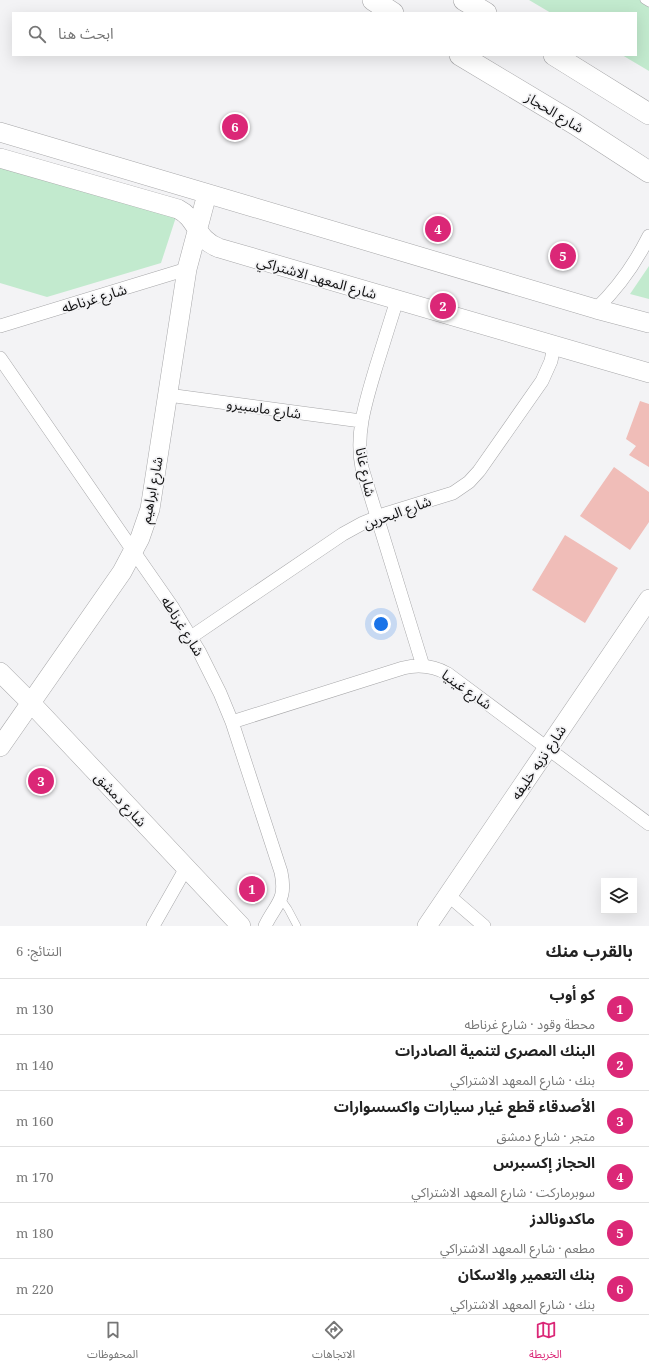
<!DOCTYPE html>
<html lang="ar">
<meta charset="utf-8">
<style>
:root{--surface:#fff;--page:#f6f6f6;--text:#222;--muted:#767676;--line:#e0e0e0;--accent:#db2777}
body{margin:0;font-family:"Noto Serif","Noto Sans Arabic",serif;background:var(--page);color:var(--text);direction:rtl}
.controls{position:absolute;right:12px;bottom:12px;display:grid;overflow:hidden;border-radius:0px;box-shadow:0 4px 16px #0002}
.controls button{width:36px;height:36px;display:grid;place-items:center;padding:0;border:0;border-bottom:1px solid var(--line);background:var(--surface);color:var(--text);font:20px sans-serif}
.you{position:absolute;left:381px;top:624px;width:14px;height:14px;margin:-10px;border:3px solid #fff;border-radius:50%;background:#1a73e8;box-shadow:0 0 0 6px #1a73e833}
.badge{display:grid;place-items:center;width:26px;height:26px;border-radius:50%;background:var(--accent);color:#fff;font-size:13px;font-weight:700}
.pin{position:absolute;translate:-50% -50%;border:2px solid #fff;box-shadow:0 1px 4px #0006}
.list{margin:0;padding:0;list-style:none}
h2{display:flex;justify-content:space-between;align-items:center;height:52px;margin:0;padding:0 16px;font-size:17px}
h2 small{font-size:13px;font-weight:400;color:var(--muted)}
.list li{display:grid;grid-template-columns:26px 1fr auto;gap:12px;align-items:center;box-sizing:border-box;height:56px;padding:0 16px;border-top:1px solid var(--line)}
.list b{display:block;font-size:15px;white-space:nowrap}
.list p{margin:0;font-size:13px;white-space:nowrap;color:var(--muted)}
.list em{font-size:13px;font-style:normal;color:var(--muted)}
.icon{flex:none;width:22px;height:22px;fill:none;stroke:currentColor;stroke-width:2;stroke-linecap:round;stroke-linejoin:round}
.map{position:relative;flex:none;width:649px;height:926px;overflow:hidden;direction:ltr}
.search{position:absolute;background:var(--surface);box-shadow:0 4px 16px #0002;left:12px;right:12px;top:12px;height:44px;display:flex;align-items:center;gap:10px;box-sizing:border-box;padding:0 14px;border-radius:0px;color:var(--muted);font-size:15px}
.sheet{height:388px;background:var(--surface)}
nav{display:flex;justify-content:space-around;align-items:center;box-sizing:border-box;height:56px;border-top:1px solid var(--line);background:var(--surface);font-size:11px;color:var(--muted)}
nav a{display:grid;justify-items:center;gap:2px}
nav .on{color:var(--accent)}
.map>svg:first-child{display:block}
.green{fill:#c2eace}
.building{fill:#f0bdb8}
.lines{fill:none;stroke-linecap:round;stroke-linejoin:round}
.lane-casing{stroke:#a7a7a9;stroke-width:8}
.street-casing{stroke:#a7a7a9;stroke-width:14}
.secondary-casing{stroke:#a7a7a9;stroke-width:20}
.primary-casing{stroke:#a7a7a9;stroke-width:22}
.lane{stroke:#fff;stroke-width:7}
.street{stroke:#fff;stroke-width:13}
.secondary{stroke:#fff;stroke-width:19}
.primary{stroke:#fff;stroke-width:21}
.labels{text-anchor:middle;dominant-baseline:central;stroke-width:3.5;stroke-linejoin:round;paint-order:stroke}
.street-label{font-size:14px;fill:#121213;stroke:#f3f3f5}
</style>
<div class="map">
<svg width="649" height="926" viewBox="0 0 649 926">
<rect width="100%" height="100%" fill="#f3f3f5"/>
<!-- green -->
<path class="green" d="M529,0H649V71L622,55H636V13H551Z
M0,167L176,217L161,263L47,297L0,283Z
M649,266V299L630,294Z"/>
<!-- building -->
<path class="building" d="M640,401L649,404V467L629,455L636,446L626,439Z
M614,467L649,492V522L630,550L580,516Z
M565,535L618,568L585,623L532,590Z"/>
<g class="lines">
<defs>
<path id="lane" d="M644,0L649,3
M281,899L288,909L297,926"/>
<path id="street" d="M397,300C390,322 383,345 376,367C366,401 355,433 362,468L423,666
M596,309C618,288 635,264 649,236
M0,326L187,269
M0,358L134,552L173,608L199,651L220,693L232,722L281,872C287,901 276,903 265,926
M168,395L361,421
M191,637L343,534L363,523L385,514L453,493L469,482L479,471L542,381L551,361L554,346
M232,722L403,668C420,664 434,666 448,674L649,824
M448,895L484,926
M153,926L186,868"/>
<path id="secondary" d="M0,132L596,309L649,323
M0,158L178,209C198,219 195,239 219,248L649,373
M0,672L31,703L241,926
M0,747L122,572L140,538L150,509L187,269L207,194
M427,926L649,599"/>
<path id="primary" d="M373,0L393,13
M464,0L486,13
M460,55L575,124L649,172
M554,55L649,114"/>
</defs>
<!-- lane casing -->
<use href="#lane" class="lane-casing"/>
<!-- street casing -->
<use href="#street" class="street-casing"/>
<!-- secondary casing -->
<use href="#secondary" class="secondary-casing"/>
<!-- primary casing -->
<use href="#primary" class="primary-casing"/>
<!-- lane -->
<use href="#lane" class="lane"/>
<!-- street -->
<use href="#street" class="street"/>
<!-- secondary -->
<use href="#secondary" class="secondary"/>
<!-- primary -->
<use href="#primary" class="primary"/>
</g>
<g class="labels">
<!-- street labels -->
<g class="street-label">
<text transform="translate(555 112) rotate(31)">شارع الحجاز</text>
<text transform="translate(317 277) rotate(16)">شارع المعهد الاشتراكي</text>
<text transform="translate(94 298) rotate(-17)">شارع غرناطه</text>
<text transform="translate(264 408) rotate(8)">شارع ماسبيرو</text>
<text transform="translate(366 472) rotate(78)">شارع غانا</text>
<text transform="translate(151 490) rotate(-79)">شارع ابراهيم</text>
<text transform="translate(397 512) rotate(-20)">شارع البحرين</text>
<text transform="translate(183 626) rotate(58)">شارع غرناطه</text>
<text transform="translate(467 689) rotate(35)">شارع غينيا</text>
<text transform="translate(538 762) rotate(-56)">شارع نزيه خليفه</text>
<text transform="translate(121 799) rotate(47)">شارع دمشق</text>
</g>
</g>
</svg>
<div class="controls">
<button><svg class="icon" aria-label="layers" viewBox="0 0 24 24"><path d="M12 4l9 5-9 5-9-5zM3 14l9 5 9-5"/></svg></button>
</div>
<div class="you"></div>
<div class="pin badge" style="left:252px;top:889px">1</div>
<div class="pin badge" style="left:443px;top:306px">2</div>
<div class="pin badge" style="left:41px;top:781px">3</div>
<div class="pin badge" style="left:438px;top:229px">4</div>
<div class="pin badge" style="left:563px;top:256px">5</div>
<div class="pin badge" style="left:235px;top:127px">6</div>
<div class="search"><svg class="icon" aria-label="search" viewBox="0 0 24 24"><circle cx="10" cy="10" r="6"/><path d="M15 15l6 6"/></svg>ابحث هنا</div>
</div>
<section class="sheet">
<h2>بالقرب منك<small>النتائج: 6</small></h2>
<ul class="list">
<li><span class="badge">1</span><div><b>كو أوب</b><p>محطة وقود · شارع غرناطه</p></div><em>130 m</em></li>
<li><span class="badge">2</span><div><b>البنك المصرى لتنمية الصادرات</b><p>بنك · شارع المعهد الاشتراكي</p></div><em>140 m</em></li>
<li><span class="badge">3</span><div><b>الأصدقاء قطع غيار سيارات واكسسوارات</b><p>متجر · شارع دمشق</p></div><em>160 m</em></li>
<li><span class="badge">4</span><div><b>الحجاز إكسبرس</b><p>سوبرماركت · شارع المعهد الاشتراكي</p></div><em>170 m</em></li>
<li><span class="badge">5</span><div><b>ماكدونالدز</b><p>مطعم · شارع المعهد الاشتراكي</p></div><em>180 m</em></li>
<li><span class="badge">6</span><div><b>بنك التعمير والاسكان</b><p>بنك · شارع المعهد الاشتراكي</p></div><em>220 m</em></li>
</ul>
</section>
<nav>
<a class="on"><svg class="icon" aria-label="map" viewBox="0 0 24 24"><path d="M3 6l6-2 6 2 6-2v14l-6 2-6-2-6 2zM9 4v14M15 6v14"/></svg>الخريطة</a>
<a><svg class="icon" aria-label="directions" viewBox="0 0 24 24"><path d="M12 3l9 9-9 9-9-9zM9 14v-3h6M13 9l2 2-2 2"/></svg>الاتجاهات</a>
<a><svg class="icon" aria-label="saved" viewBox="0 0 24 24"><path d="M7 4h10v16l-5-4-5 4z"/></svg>المحفوظات</a>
</nav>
